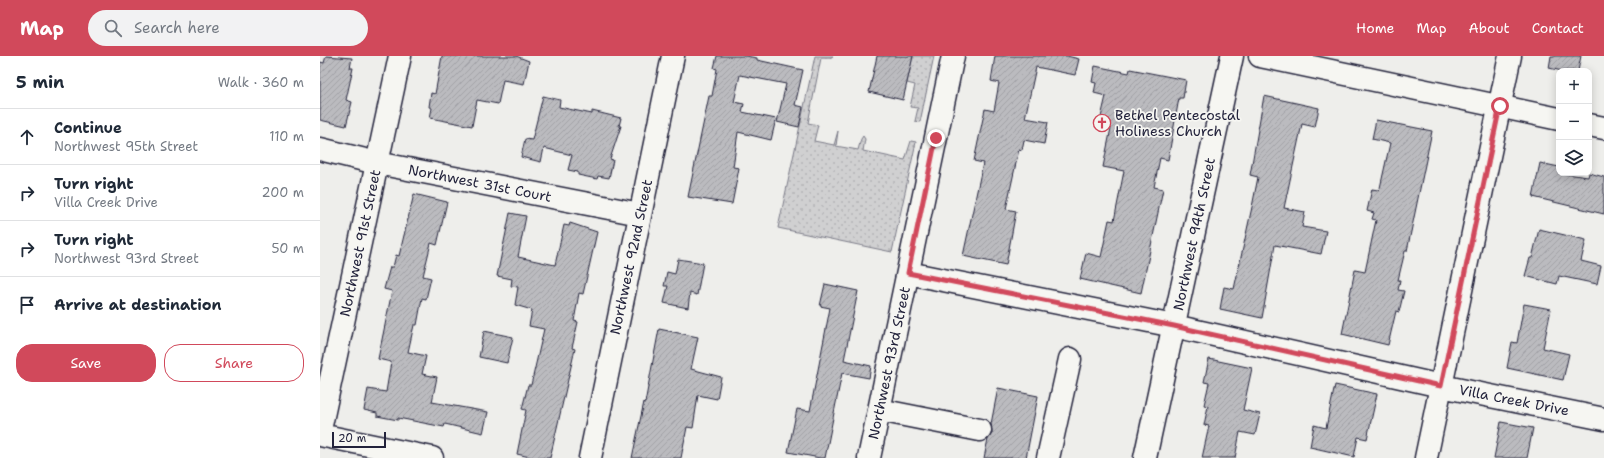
<!DOCTYPE html>
<meta charset="utf-8">
<style>
:root{--surface:#fff;--page:#f2f2f3;--text:#1f2937;--muted:#747a83;--line:#e0e1e3;--accent:#d1495b}
body{margin:0;font-family:"Shantell Sans",sans-serif;background:var(--page);color:var(--text)}
.controls{position:absolute;right:12px;top:12px;display:grid;overflow:hidden;border-radius:8px;box-shadow:0 2px 10px #0003}
.controls button{width:36px;height:36px;display:grid;place-items:center;padding:0;border:0;border-bottom:1px solid var(--line);background:var(--surface);color:var(--text);font:20px sans-serif}
.scale{position:absolute;left:12px;bottom:10px;width:54px;box-sizing:border-box;padding-left:4px;border:2px solid #22223b;border-top:0;font-size:11px;line-height:14px;white-space:nowrap;color:#22223b;-webkit-text-stroke:3px #f6f6f2;paint-order:stroke}
.stop{position:absolute;width:12px;height:12px;margin:-9px;border:3px solid #d1495b;border-radius:50%;background:#fff}
.stop.end{background:#d1495b;border-color:#fff;box-shadow:0 1px 4px #0008}
.list{margin:0;padding:0;list-style:none}
h2{display:flex;justify-content:space-between;align-items:center;height:52px;margin:0;padding:0 16px;font-size:17px}
h2 small{font-size:13px;font-weight:400;color:var(--muted)}
.list li{display:grid;grid-template-columns:26px 1fr auto;gap:12px;align-items:center;box-sizing:border-box;height:56px;padding:0 16px;border-top:1px solid var(--line)}
.list b{display:block;font-size:15px;white-space:nowrap}
.list p{margin:0;font-size:13px;white-space:nowrap;color:var(--muted)}
.list em{font-size:13px;font-style:normal;color:var(--muted)}
.actions{display:flex;gap:8px;padding:12px 16px}
.actions a{flex:1;padding:9px 0;border:1px solid var(--accent);border-radius:16px;text-align:center;font-size:14px;color:var(--accent)}
.actions .main{background:var(--accent);color:#fff}
.icon{flex:none;width:22px;height:22px;fill:none;stroke:currentColor;stroke-width:2;stroke-linecap:round;stroke-linejoin:round}
.map{position:relative;flex:none;width:1284px;height:402px;overflow:hidden}
header{display:flex;align-items:center;gap:24px;box-sizing:border-box;height:56px;padding:0 20px;background:var(--accent);color:#fff}
header strong{font-size:19px}
nav{display:flex;gap:22px;margin-inline-start:auto;font-size:14px}
.search{width:280px;height:36px;background:var(--page);display:flex;align-items:center;gap:10px;box-sizing:border-box;padding:0 14px;border-radius:22px;color:var(--muted);font-size:15px}
main{display:flex}
aside{flex:1;background:var(--surface)}
.map>svg:first-child{display:block}
.grass{fill:url(#grass-dots);stroke:#797986}
.building{fill:url(#building-hatch);stroke:#22223b}
.lines{fill:none;stroke-linecap:round;stroke-linejoin:round}
.minor-casing{stroke:#22223b;stroke-width:25}
.major-casing{stroke:#22223b;stroke-width:25}
.minor{stroke:#f6f6f2;stroke-width:22}
.major{stroke:#f6f6f2;stroke-width:22}
.route{stroke:#d1495b;stroke-width:5}
.labels{text-anchor:middle;dominant-baseline:central;stroke-width:3.5;stroke-linejoin:round;paint-order:stroke}
.poi-label{font-size:14px;fill:#22223b;stroke:#f6f6f2;text-anchor:start}
.street-label{font-size:14px;fill:#22223b;stroke:#f6f6f2}
</style>
<header>
<strong>Map</strong>
<div class="search"><svg class="icon" aria-label="search" viewBox="0 0 24 24"><circle cx="10" cy="10" r="6"/><path d="M15 15l6 6"/></svg>Search here</div>
<nav><a>Home</a><a>Map</a><a>About</a><a>Contact</a></nav>
</header>
<main>
<aside>
<h2>5 min<small>Walk · 360 m</small></h2>
<ul class="list">
<li><svg class="icon" aria-label="ahead" viewBox="0 0 24 24"><path d="M12 20V5M6 11l6-6 6 6"/></svg><div><b>Continue</b><p>Northwest 95th Street</p></div><em>110 m</em></li>
<li><svg class="icon" aria-label="right" viewBox="0 0 24 24"><path d="M7 20v-9h11M14 6l5 5-5 5"/></svg><div><b>Turn right</b><p>Villa Creek Drive</p></div><em>200 m</em></li>
<li><svg class="icon" aria-label="right" viewBox="0 0 24 24"><path d="M7 20v-9h11M14 6l5 5-5 5"/></svg><div><b>Turn right</b><p>Northwest 93rd Street</p></div><em>50 m</em></li>
<li><svg class="icon" aria-label="arrive" viewBox="0 0 24 24"><path d="M6 21V4h12l-3 4 3 4H6"/></svg><div><b>Arrive at destination</b></div></li>
</ul>
<div class="actions"><a class="main">Save</a><a>Share</a></div>
</aside>
<div class="map">
<svg width="1284" height="402" viewBox="0 0 1284 402">
<defs>
<pattern id="grass-dots" width="8" height="8" patternUnits="userSpaceOnUse"><rect width="8" height="8" fill="#d0d0d1"/><path d="M2 2h.1M6 6h.1" fill="none" stroke="#b2b2b4" stroke-width="1.8" stroke-linecap="round"/></pattern>
<pattern id="building-hatch" width="6" height="6" patternUnits="userSpaceOnUse"><rect width="6" height="6" fill="#bbbbbf"/><path d="M-1 1l2-2M0 6l6-6M5 7l2-2" fill="none" stroke="#a0a0a5"/></pattern>
</defs>
<rect width="100%" height="100%" fill="#eeeeeb"/>
<filter id="ink" filterUnits="userSpaceOnUse"><feTurbulence type="fractalNoise" baseFrequency=".025" numOctaves="2"/><feDisplacementMap in="SourceGraphic" scale="8" xChannelSelector="R" yChannelSelector="G"/><feConvolveMatrix kernelMatrix="1 2 1 2 8 2 1 2 1" color-interpolation-filters="sRGB"/></filter>
<g filter="url(#ink)">
<!-- grass -->
<path class="grass" d="M495,0H513L510,2H501L488,67L498,69L494,85L514,89L518,75L516,90L538,94L541,83L543,80L545,83L543,95L585,104L591,85L596,86L572,196L458,172Z
M593,0H614L600,66L595,65L598,52L590,51L595,29L587,27Z"/>
<!-- building -->
<path class="building" d="M6,0L32,2L30,12H33L26,44L32,46L26,70L0,64V6L4,7Z
M122,0H196L209,5L204,28L183,24L178,48L157,44L152,70L110,62L112,52L109,51L111,37L115,38Z
M397,0H426L437,2V4L483,14L475,49L483,51L479,71L457,66L466,28L420,19L414,46L424,48L422,56L456,63L451,84L418,76L413,111L419,112L412,148L368,141L389,40H392L397,13L394,12Z
M557,0H593L583,44L549,36Z
M675,0H747L759,3L755,19L716,11L705,62L728,66L724,88L704,84L702,94L699,93L686,153L696,155L686,209L643,200L663,107L654,105L665,53L674,55L679,27L671,25Z
M1231,0H1261L1258,15H1242L1229,12Z
M775,10L809,17L810,13L866,24L863,42H859L848,104L840,102L834,131L843,133L821,237L760,223L766,197L781,201L789,164L794,165L804,115L783,111L791,72L779,70L786,40L774,37L776,27L772,26Z
M223,40L240,44L239,51L272,58V55L301,62L299,70H301L290,103L293,104L289,122L278,120L277,123L258,119V116L248,114L252,99L224,92L221,106L201,101L205,83L212,84Z
M944,40L999,52L995,71L982,68L964,152L985,156L982,171L1006,175L1001,198L955,189L942,262L900,253L904,231L914,233L932,151L938,121L930,119Z
M1056,64L1112,75L1087,195H1085L1078,224H1080L1078,234L1084,235L1079,256L1076,255L1068,289L1022,278L1035,214L1045,216L1056,164L1052,163L1054,157L1047,155L1052,133L1058,134L1060,132L1070,87L1052,83Z
M1220,107L1239,111V117L1268,121L1269,117L1284,121V158L1213,141Z
M94,138L127,146L117,189L111,187L103,220L111,222L106,243L102,242L97,269H94L88,296L106,300L102,318L117,321L112,346L168,356L163,377L125,368L124,371L78,362V364L57,360V357L44,354L48,333L66,336L71,306L58,303L72,235L64,233L70,211H73L76,199L79,200Z
M190,157L206,160L198,201L235,209L244,169L249,170L250,167L277,176L263,238L259,237L254,265L258,266L252,292L255,293L230,402H214L197,398L206,354L202,353L208,329H211L224,273L209,270L212,254L195,249L198,231L191,230L192,223L177,220Z
M1219,173L1266,184L1261,205L1281,210L1277,228L1239,220L1237,228L1205,220L1210,202H1212Z
M358,203L383,207L377,239L370,237L368,252L344,247L348,230H344L347,216L355,218Z
M505,228L538,235L524,304L551,310L549,322L522,317L505,402H500L468,396L477,353L490,355L510,252L500,250Z
M1204,248L1231,253L1223,292L1249,298L1243,324L1187,312L1192,286L1197,287Z
M339,273L378,281L371,313L401,321L397,343L378,339L373,372L367,371L361,402H312L324,346L325,347Z
M164,275L193,281L187,307L159,301Z
M889,303L932,312L923,354L940,358L935,379L920,376L915,402H882L889,370L884,369L888,350L884,349L889,327L884,326Z
M1015,329L1057,338L1047,383L1038,381L1034,401L990,391L994,369L1006,372Z
M678,332L718,340L706,402H664L668,383L672,377L671,368Z
M1181,366L1213,372L1207,402H1174Z"/>
<g class="lines">
<defs>
<path id="minor" d="M0,93L57,107L320,158
M588,217L854,270L1121,330L1284,363
M559,354L660,374
M0,374L80,0
M0,379L112,402
M270,402L353,0
M549,402L633,0
M728,402L750,303
M825,402L912,0
M1106,402L1190,0"/>
<path id="major" d="M940,0L1239,63
M1269,69L1284,72"/>
</defs>
<!-- minor casing -->
<use href="#minor" class="minor-casing"/>
<!-- major casing -->
<use href="#major" class="major-casing"/>
<!-- minor -->
<use href="#minor" class="minor"/>
<!-- major -->
<use href="#major" class="major"/>
</g>
</g>
<g class="lines" filter="url(#ink)">
<!-- route -->
<path class="route" d="M616,82L588,217L854,270L1121,330L1180,50"/>
</g>
<!-- icons -->
<defs>
<symbol id="church-ring" viewBox="-11 -11 22 22"><circle r="9.5" fill="#f6f6f2" stroke="#d1495b" stroke-width="1.5"/><path d="M-1.2-6h2.4v3.5h3.3v2.4h-3.3V6h-2.4V-.1h-3.3v-2.4h3.3Z" fill="#d1495b"/></symbol>
</defs>
<g fill-rule="evenodd">
<use href="#church-ring" x="772" y="57" width="20" height="20"/>
</g>
<g class="labels">
<!-- poi labels -->
<g class="poi-label">
<text x="795" y="59">Bethel Pentecostal<tspan x="795" dy="16">Holiness Church</tspan></text>
</g>
<!-- street labels -->
<g class="street-label">
<text transform="translate(160 127) rotate(11)">Northwest 31st Court</text>
<text transform="translate(874 178) rotate(-78)">Northwest 94th Street</text>
<text transform="translate(40 187) rotate(-78)">Northwest 91st Street</text>
<text transform="translate(311 201) rotate(-78)">Northwest 92nd Street</text>
<text transform="translate(569 307) rotate(-78)">Northwest 93rd Street</text>
<text transform="translate(1194 344) rotate(11)">Villa Creek Drive</text>
</g>
</g>
</svg>
<div class="controls">
<button>+</button>
<button>−</button>
<button><svg class="icon" aria-label="layers" viewBox="0 0 24 24"><path d="M12 4l9 5-9 5-9-5zM3 14l9 5 9-5"/></svg></button>
</div>
<div class="scale">20 m</div>
<div class="stop" style="left:1180px;top:50px"></div>
<div class="stop end" style="left:616px;top:82px"></div>
</div>
</main>
